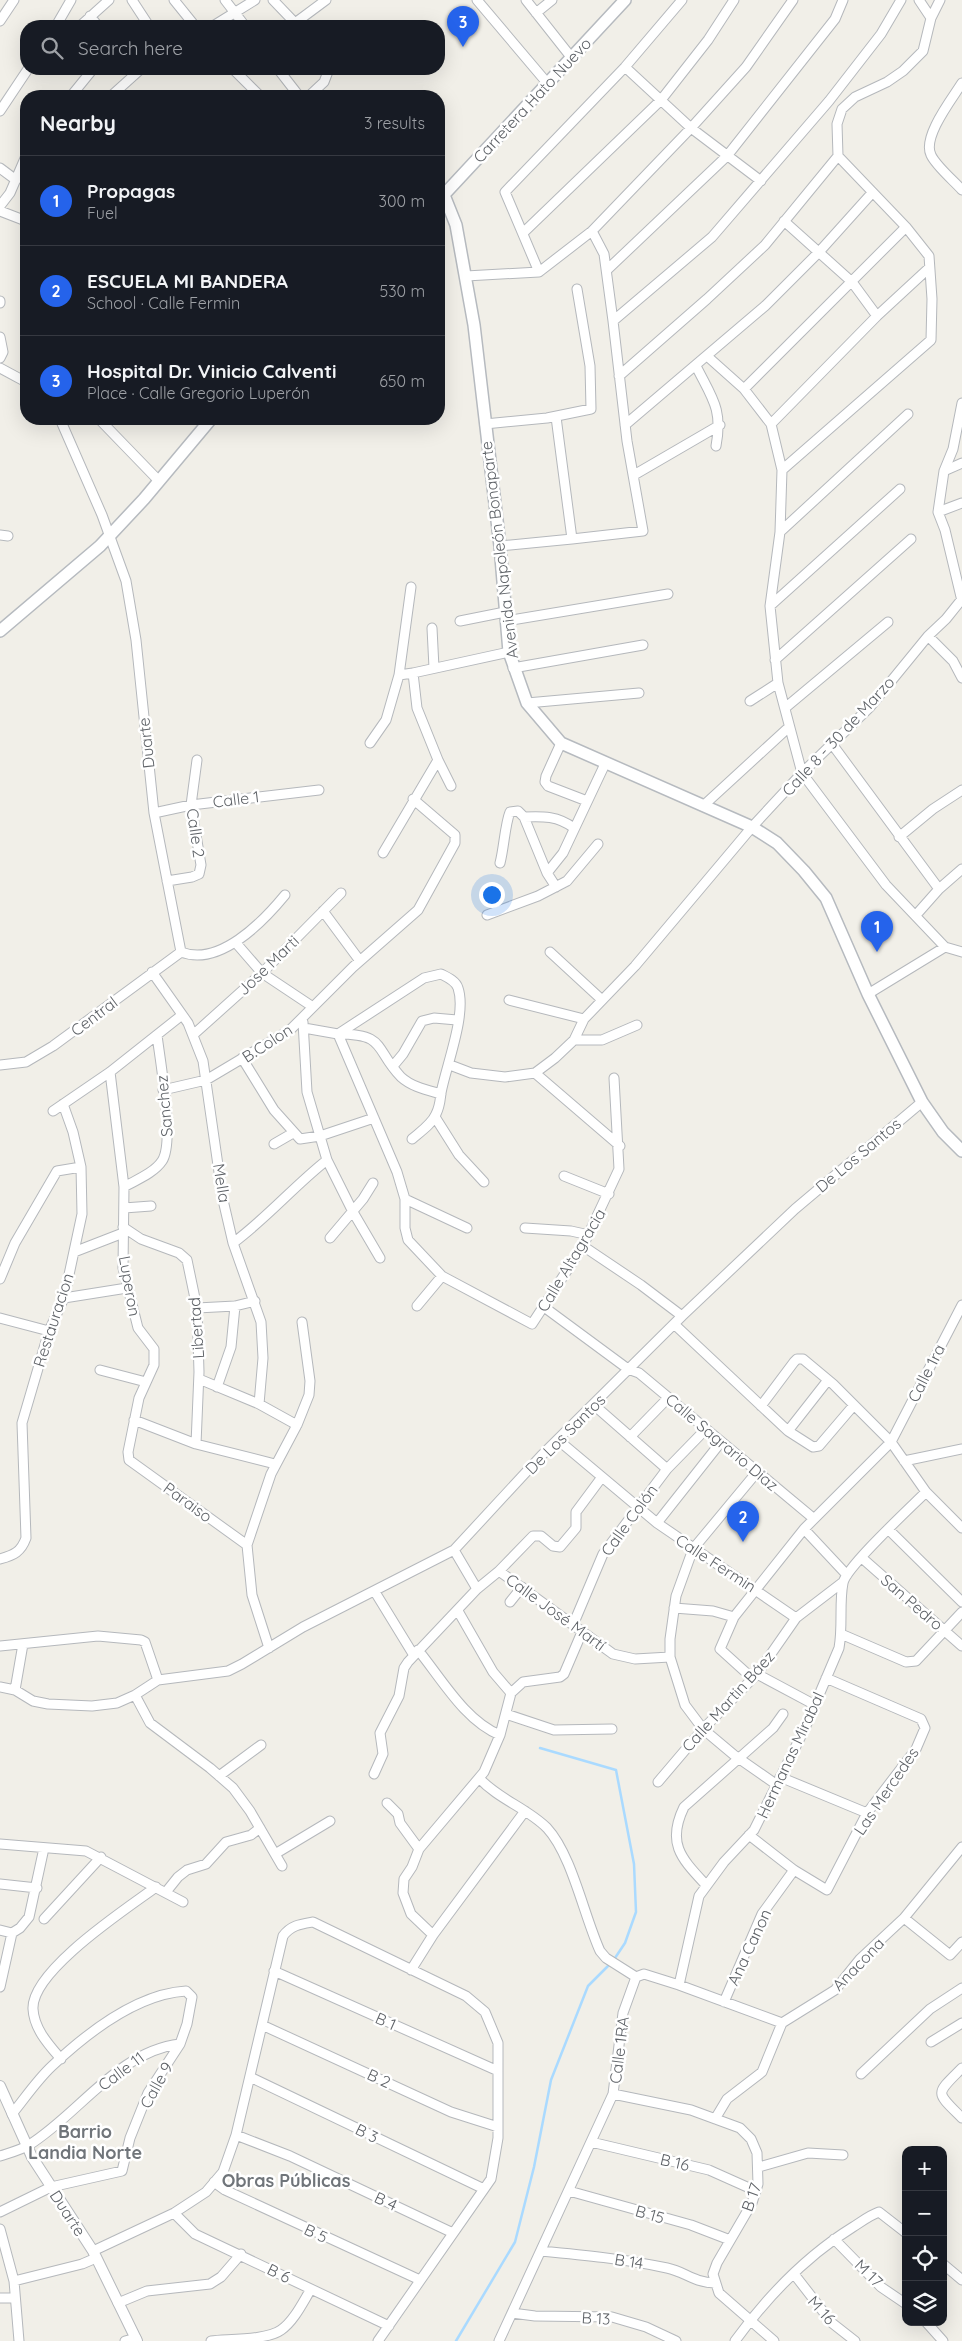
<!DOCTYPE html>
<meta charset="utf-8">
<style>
:root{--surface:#171b24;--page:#242831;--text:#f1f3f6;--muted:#9ea1a6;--line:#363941;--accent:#2563eb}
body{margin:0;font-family:Quicksand,sans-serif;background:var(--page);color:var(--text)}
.controls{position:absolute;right:15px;bottom:15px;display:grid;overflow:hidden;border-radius:10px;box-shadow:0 5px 20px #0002}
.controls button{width:45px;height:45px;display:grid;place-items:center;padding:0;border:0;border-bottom:1px solid var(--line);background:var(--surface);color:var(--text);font:25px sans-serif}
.you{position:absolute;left:491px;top:894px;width:18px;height:18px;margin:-12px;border:4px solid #fff;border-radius:50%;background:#1a73e8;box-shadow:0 0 0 8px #1a73e833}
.badge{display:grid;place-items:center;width:32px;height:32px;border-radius:50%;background:var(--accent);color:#fff;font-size:16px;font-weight:700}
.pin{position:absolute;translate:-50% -41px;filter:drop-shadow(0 1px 2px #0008)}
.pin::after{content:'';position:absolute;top:26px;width:18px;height:15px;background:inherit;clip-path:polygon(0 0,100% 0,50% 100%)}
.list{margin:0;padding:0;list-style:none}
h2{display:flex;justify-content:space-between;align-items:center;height:65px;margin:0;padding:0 20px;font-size:21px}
h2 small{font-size:16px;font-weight:400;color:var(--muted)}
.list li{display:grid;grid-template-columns:32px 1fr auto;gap:15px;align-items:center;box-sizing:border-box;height:90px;padding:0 20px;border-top:1px solid var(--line)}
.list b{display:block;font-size:19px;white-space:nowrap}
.list p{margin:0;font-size:16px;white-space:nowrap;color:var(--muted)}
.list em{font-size:16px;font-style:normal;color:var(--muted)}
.icon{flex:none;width:28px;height:28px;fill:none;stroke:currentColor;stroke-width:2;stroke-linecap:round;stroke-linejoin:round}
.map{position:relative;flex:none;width:962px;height:2341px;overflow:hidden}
.search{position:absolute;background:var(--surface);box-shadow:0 5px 20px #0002;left:20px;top:20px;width:425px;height:55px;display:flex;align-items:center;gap:12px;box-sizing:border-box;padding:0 18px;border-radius:20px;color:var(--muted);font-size:19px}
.panel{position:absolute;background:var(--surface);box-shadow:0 5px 20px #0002;left:20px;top:90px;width:425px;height:335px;border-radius:20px}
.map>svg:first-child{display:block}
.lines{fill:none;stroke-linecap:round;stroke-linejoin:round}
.stream{stroke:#aadaff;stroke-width:2.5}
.minor-casing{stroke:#b5b8bc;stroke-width:11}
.tertiary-casing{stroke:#b5b8bc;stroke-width:12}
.secondary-casing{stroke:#b6babf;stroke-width:14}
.minor{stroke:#fff;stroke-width:9}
.tertiary{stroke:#fff;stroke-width:10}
.secondary{stroke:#fff;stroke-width:11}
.labels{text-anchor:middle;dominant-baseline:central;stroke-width:5;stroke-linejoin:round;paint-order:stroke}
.street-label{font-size:16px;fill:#5f6368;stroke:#fff}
.neighbourhood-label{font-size:18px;font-weight:bold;fill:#70757a;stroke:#fff}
</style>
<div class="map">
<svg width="962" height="2341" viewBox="0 0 962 2341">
<rect width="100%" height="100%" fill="#f1efe8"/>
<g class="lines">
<!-- stream -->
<path class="stream" d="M540,1748L616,1770L634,1864L636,1912L625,1943L613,1961
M456,2341L515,2242L534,2167L551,2080L588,1986L610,1964"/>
<defs>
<path id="minor" d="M132,0L149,26
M174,0L195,26
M225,0L245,26
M273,0L298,26
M477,0L548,84
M526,0L571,57
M536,13L552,0
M90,16L98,26
M931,18L940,0
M0,21L14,0
M295,23L326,0
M56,26L71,0
M80,26L109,0
M213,26L255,0
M625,67L691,128L761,181
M233,69L260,96
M278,69L299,96
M962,83C952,99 922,137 931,155C936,166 954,181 962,190
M71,96L93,69
M111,96L141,69
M309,96L324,82L329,69
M0,111L28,69
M0,168L16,180
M0,206L10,193L26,156
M0,211L26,221
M784,221L852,282L877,316
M592,231L604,254L613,321
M523,233L661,100L708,40L734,0
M608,269L727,156L835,19L843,0
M539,272L592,231L691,128L746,67L793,0
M466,276L539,272L505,192L625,67L682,0
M0,303V301
M0,337L3,352L0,358
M707,356L744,389L771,424L782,470L780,532L770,606L778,683L802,773L886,885L945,947L962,952
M696,366C712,398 723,409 716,446
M0,368L26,382
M619,376L707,299L765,245L838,156L837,124L842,109L855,97L887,82L903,71L923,51L931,18L919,0
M744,389L906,227
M962,403L953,449L944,471L938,512L945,530L962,601
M60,419L102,515L126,581L136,640L154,813L181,952
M99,419L159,481
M485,424L547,418L591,409L590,366L577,289
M771,424L877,316L929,268
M625,425L765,306L819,252L872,193
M782,470L931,340L932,299L929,256L906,227L838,156
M944,471L962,463
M634,475L720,425
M938,512L962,503
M780,532L908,414
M0,535L8,536
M572,539L643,531L627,441L613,321L712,237L829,101L881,34L901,0
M500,546L572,539L556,417
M770,606L900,489
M460,621L505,612
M506,621L668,594
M432,628L434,668
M928,636L953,661L962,678
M775,660L911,539
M513,668L643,645
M399,675L411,587
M750,701L778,683
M527,703L639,693
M785,708L888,622
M370,743L386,720L399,675L413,673
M561,743L546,776L545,782L548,786L587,801
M832,744L939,889
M438,760L451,786
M703,806L789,727
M154,813L191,805L319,790
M524,817C543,816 558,816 574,828
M899,837L933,809L962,790
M383,853L438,760L417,708L413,673L509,652
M500,863C504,848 505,824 510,812L518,811L524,817L547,873
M167,881L192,877L199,874L201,865L191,805L197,760
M556,887L547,873L563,853L605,764
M323,911L360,961
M487,915L538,896L567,881L598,844
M916,915L939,889L962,869
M236,943L262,973L313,1007
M181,952C219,967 262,923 285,895
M550,952L601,999
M152,972L188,1023L203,1061L223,1200L233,1243L261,1322L263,1358L259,1404
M868,994L945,947
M509,1000L584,1019
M303,1022L307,1092L327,1160L353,1212L380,1258
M304,1028L338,1034L424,978L441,974C447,977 456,981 458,988C467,1014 446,1066 441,1093C440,1101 440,1106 436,1114C432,1124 420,1132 412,1139
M193,1035L262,973L341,893
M574,1040H602L637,1025
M242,1058L274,1110L300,1139L320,1136L374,1118
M0,1065L26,1062L53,1046L181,952
M450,1065L471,1073L505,1077L535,1073L555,1058L574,1040L584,1019L635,966L752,827L802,773L870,707L928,636L946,619L962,599
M393,1066L403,1054L422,1021L434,1018L457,1020
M110,1072L124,1187L123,1268L138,1328L154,1349V1365L139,1398L128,1452L129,1460L247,1545
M535,1073L620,1146
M163,1090L206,1080L290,1030L353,967L418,910L455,843V835L413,799
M441,1094C427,1090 412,1087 401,1077C374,1049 387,1034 338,1034L397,1172L405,1199V1228L408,1240L442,1276L532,1324L583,1246L619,1169L614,1078
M53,1111L110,1072L182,1015
M435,1117L459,1155L484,1182
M274,1144L293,1133
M564,1176L609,1194
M124,1187C136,1180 154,1173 162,1161C175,1142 160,1061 157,1035
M405,1199L467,1228
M124,1208L151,1206
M123,1227L141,1239L179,1253L187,1260L197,1308L199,1372L196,1444
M525,1228L571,1231L589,1235
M330,1238L363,1199L373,1183
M233,1243C267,1218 294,1186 327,1160
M583,1246L641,1285L682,1316
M74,1252L123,1233
M0,1279L15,1243L57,1171L81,1167
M64,1298L127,1288
M417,1306L442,1276
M544,1307L628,1369L639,1373L813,1518
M197,1308L235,1306L255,1301
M0,1318L49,1331
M674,1324L788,1431L813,1447L819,1446L854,1405
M100,1370L146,1382
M199,1379L259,1404L297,1425
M217,1387L231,1347L235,1306
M594,1405L667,1469
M761,1406L794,1362L797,1359H803L833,1384L891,1442L926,1492L962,1528
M134,1420L196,1444L275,1464
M788,1431L828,1380
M630,1437L668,1398
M558,1440L657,1523L796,1618
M904,1461L962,1449
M757,1472L693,1549L676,1596L670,1639V1657L685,1705L703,1729L734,1755L777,1785
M657,1523L721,1442
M804,1529L847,1575
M888,1529L962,1602
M454,1550L477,1589
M862,1558L962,1646
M0,1559C14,1555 21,1552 26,1538L22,1423L49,1331L64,1298L82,1214L81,1167L73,1132L63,1104
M499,1571L533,1536H541L553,1546L560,1547L576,1528V1512L602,1477
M375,1592L413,1654
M510,1602L522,1587
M674,1608L713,1611L734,1617
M458,1611L493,1672L511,1693
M573,1625L603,1554L667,1469L706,1429
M841,1634L906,1662L916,1661L962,1612
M0,1646L98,1636L141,1640L145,1642L158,1680
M269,1648L252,1595L247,1545L271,1474L297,1425L309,1395L310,1381L302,1322
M418,1650C441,1678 465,1721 500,1735
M757,1674L815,1705
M752,1678L720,1649L734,1617L804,1529L891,1442L962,1305
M0,1687L15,1690L33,1701L48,1704L92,1706L117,1703L135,1695L158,1680L228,1671L242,1664L303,1627L454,1550L541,1456L682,1316L795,1209L922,1102
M15,1690L23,1644
M135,1695L150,1723L210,1768L233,1788L250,1811L282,1866
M506,1714L554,1730L612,1729
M374,1774L383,1754L380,1733L399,1696L404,1668L408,1662L477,1589L499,1571L613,1654L635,1659L670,1657
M219,1776L261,1745
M780,1777L867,1813
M479,1778C498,1799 527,1808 547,1828C572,1855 584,1916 600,1951L606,1958L636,1977
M658,1782L703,1729L757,1674L796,1618L843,1582
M387,1803L398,1814L400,1823L419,1849
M749,1835L794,1870L827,1890L867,1813L916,1749L925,1728L921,1719L826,1678
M0,1844L86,1851L183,1902
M275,1854L330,1821
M0,1884L37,1888
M706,1885C682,1859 666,1844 684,1807L773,1728L783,1714
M166,1892L178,1877L187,1870L206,1864L226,1842L251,1835L260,1828
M904,1918L950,1955L962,1942
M44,1919L101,1857
M0,1930L12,1933L20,1928L29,1917L44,1848
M433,1935L411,1914L403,1893L404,1879L412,1867L419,1849L484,1772L500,1735L511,1693L523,1682L560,1677L564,1674L582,1632
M411,1970L433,1935L525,1811
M274,1971L498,2071
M636,1977L644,1974L679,1985L699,1896L724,1862L754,1830L805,1728L839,1648C843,1626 839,1603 843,1583C846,1567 911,1507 926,1492
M679,1985L782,2023
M0,1987L12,1933
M724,2002L762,1914L794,1870
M262,2025L451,2112L498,2127
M931,2042L962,2023
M61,2059C49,2045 34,2029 33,2009C31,1971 126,1909 156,1887
M962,2068C935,2095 935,2091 962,2118
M861,2074L930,2009L962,1988
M250,2077L484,2189
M613,2094L691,2110L740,2128L751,2139L757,2153L758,2184L752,2203L717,2263L713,2274L719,2293L774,2341
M715,2119L727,2099L762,2072L782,2023L835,1990L860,1959L904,1918L962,1847
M236,2135L290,2156L453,2233
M591,2142L709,2170L756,2191
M0,2156C9,2153 21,2150 29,2145C79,2114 118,2051 180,2044
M759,2167L808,2153L843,2155
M214,2182L225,2190L420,2280
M569,2191L691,2225L730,2240
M0,2212L51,2187L122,2171L130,2138L148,2093L180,2044L187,2024L192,1997L186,1991C136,1994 87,2033 52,2066C37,2080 25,2098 12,2114
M174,2213L195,2234L389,2326
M0,2229L14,2281L19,2341
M834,2239L881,2287L906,2304
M93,2251L174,2213L206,2192L223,2172L236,2135L283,1936C291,1925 301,1924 313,1922L466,1996L485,2012L498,2043V2138L491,2179L378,2341
M541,2251C583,2255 625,2259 667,2268C686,2272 692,2282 715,2283
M943,2264L962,2280
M794,2274L832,2323L855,2341
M14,2281L82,2264L96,2258
M0,2298H15
M118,2303L147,2291L210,2284L221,2277L241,2254
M512,2313L535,2316L612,2317L646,2327L676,2341
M926,2322L943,2341
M125,2341L136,2338
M211,2341C229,2339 267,2340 281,2330C294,2321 303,2302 311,2289
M499,2341L613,2094L623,2013L636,1977
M735,2341C767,2297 806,2256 853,2227C861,2222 870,2215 879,2212L906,2233"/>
<path id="tertiary" d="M0,2086L32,2157L93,2251L137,2341"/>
<path id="secondary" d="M444,195L456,225L474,325L500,546L509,652L527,703L561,743L752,827L777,843L804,871L826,898L868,994L922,1102L943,1132L962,1151
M439,200L625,0
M0,631L100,546L144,499L211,419"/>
</defs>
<!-- minor casing -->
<use href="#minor" class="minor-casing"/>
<!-- tertiary casing -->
<use href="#tertiary" class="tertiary-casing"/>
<!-- secondary casing -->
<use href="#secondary" class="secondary-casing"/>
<!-- minor -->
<use href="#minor" class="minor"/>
<!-- tertiary -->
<use href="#tertiary" class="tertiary"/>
<!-- secondary -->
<use href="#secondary" class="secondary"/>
</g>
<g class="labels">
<!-- street labels -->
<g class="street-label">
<text transform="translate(532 100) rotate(-47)">Carretera Hato Nuevo</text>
<text transform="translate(499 550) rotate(-97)">Avenida Napoleón Bonaparte</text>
<text transform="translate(838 736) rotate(-47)">Calle 8 - 30 de Marzo</text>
<text transform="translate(146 743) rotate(-96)">Duarte</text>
<text transform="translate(236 799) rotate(-7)">Calle 1</text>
<text transform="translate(196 833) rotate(82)">Calle 2</text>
<text transform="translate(268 965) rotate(-44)">Jose Marti</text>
<text transform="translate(94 1016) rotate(-37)">Central</text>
<text transform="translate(267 1043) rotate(-33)">B.Colon</text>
<text transform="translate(164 1106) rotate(-95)">Sanchez</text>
<text transform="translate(858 1155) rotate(-40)">De Los Santos</text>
<text transform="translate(222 1183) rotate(81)">Mella</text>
<text transform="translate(571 1260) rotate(-59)">Calle Altagracia</text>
<text transform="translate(130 1286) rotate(80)">Luperon</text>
<text transform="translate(53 1320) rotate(-72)">Restauracion</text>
<text transform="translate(196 1328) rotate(-94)">Libertad</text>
<text transform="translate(926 1373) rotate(-63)">Calle 1ra</text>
<text transform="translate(565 1434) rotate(-45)">De Los Santos</text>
<text transform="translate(722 1442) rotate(40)">Calle Sagrario Diaz</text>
<text transform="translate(188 1502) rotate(36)">Paraiso</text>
<text transform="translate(629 1520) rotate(-54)">Calle Colón</text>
<text transform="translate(716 1563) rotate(33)">Calle Fermin</text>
<text transform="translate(912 1602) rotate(41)">San Pedro</text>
<text transform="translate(556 1612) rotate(36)">Calle José Martí</text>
<text transform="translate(728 1701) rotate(-48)">Calle Martin Báez</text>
<text transform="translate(790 1755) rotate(-65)">Hermanas Mirabal</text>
<text transform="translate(886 1791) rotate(-56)">Las Mercedes</text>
<text transform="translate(749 1947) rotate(-65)">Ana Canon</text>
<text transform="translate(858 1964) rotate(-46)">Anacona</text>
<text transform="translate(386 2021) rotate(24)">B 1</text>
<text transform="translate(619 2050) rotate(-83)">Calle 1RA</text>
<text transform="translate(121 2071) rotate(-37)">Calle 11</text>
<text transform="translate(379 2078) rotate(25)">B 2</text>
<text transform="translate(156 2085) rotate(-61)">Calle 9</text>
<text transform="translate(367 2133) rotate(26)">B 3</text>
<text transform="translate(675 2162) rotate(13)">B 16</text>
<text transform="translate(751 2197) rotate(-70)">B 17</text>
<text transform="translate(386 2201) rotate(25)">B 4</text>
<text transform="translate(68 2213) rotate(57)">Duarte</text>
<text transform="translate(650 2214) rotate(16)">B 15</text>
<text transform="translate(316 2233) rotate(25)">B 5</text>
<text transform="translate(629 2261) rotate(9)">B 14</text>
<text transform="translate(279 2273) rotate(26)">B 6</text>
<text transform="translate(869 2273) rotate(44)">M 17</text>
<text transform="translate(822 2310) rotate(48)">M 16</text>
<text transform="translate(596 2318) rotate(3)">B 13</text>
</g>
<!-- neighbourhood labels -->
<g class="neighbourhood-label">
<text x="85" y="2131">Barrio<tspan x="85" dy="21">Landia Norte</tspan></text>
<text x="286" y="2180">Obras Públicas</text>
</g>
</g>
</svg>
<div class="controls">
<button>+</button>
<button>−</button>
<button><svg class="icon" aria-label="locate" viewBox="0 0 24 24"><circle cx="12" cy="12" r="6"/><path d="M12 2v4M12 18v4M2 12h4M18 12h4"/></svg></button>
<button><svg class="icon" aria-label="layers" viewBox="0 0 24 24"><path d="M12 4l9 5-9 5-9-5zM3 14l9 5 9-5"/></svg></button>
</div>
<div class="you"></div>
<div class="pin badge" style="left:877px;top:952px">1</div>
<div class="pin badge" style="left:743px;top:1542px">2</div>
<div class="pin badge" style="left:463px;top:47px">3</div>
<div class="search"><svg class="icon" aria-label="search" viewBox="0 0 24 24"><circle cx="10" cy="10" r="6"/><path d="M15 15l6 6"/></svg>Search here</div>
<section class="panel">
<h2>Nearby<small>3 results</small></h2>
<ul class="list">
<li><span class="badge">1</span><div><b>Propagas</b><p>Fuel</p></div><em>300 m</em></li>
<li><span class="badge">2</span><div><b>ESCUELA MI BANDERA</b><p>School · Calle Fermin</p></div><em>530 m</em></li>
<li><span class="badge">3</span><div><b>Hospital Dr. Vinicio Calventi</b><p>Place · Calle Gregorio Luperón</p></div><em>650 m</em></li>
</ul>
</section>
</div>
